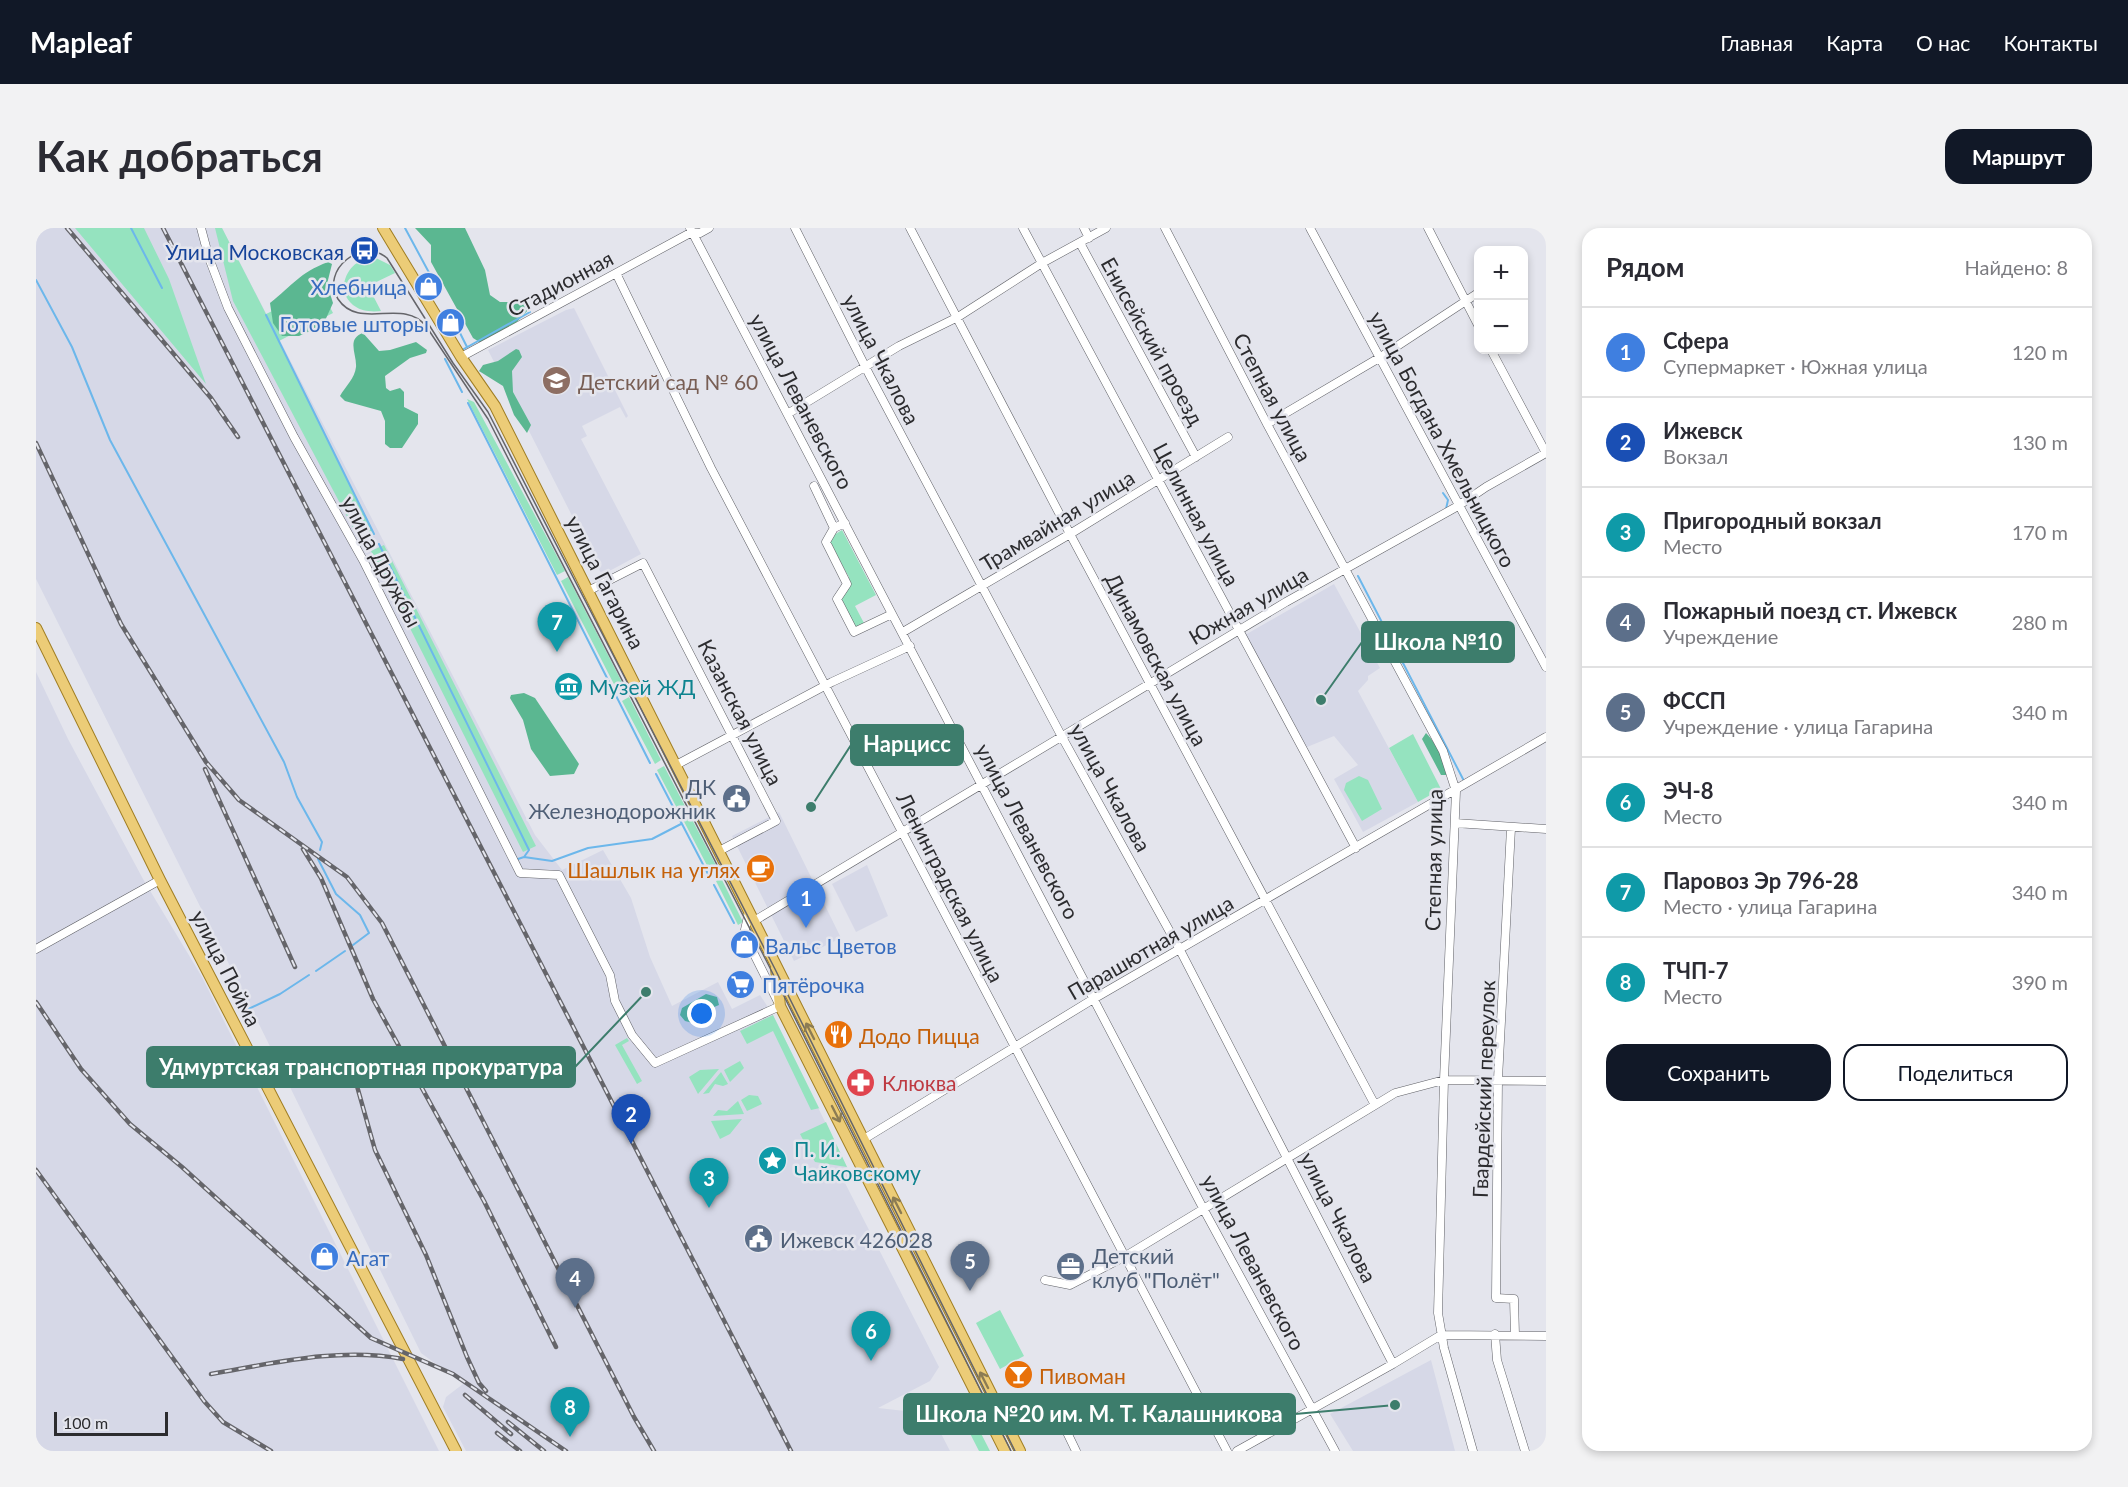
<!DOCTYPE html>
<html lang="ru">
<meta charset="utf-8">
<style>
:root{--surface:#fff;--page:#f2f2f3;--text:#2b2b33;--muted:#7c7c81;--line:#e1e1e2;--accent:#111827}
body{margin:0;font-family:Lato,sans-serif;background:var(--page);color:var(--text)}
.controls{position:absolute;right:18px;top:18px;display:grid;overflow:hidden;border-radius:12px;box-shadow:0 3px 9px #0003}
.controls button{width:54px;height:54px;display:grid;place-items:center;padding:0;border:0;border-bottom:2px solid var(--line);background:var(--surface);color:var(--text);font:30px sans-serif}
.scale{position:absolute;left:18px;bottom:15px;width:114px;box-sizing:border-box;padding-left:6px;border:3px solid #2c2c2f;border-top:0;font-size:16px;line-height:21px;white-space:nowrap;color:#2c2c2f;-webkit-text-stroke:4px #e4e5ed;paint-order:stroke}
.you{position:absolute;left:666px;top:786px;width:21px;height:21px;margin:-15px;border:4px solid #fff;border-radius:50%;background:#1a73e8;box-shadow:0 0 0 9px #1a73e833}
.badge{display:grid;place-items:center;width:39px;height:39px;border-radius:50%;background:var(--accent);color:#fff;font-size:20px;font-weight:700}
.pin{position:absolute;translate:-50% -50px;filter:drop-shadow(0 2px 3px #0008)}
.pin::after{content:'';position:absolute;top:32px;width:21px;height:18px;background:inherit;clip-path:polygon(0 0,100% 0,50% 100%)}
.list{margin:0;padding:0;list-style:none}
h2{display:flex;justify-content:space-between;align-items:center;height:78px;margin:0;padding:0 24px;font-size:26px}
h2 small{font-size:20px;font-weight:400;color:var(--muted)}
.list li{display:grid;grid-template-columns:39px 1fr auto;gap:18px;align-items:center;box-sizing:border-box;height:90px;padding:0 24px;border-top:2px solid var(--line)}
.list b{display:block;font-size:22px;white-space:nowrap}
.list p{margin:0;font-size:20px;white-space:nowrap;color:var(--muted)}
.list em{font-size:20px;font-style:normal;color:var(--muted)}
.actions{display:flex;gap:12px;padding:18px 24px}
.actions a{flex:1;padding:14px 0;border:2px solid var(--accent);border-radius:18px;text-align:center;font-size:21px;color:var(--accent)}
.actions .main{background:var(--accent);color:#fff}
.map{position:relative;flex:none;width:1510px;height:1223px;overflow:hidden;border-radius:18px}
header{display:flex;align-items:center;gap:36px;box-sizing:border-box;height:84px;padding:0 30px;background:var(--accent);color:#fff}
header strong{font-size:28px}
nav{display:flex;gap:33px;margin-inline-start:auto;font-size:21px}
.intro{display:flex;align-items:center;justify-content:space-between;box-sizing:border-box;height:144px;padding:0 36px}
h1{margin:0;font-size:42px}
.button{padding:15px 27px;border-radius:18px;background:var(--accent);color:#fff;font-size:21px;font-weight:700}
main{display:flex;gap:36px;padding:0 36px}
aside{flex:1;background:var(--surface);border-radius:18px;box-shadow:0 3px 9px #0003}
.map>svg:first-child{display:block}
.built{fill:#d6d8e7}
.green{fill:#95e3bf}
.forest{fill:#5bb791}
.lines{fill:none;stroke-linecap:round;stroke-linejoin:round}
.stream{stroke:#6cb7eb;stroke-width:2}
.minor-casing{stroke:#5f6066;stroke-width:9}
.major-casing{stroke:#a07e23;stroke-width:12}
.minor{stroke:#fff;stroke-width:8}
.major{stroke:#eccc77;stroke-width:10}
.tram{stroke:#65656a;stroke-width:1.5}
.rail-casing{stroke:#65656a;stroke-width:4.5}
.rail{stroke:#e4e5ed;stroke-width:2;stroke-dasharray:7;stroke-linecap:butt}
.oneway{stroke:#8c7c53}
.labels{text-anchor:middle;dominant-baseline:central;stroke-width:5;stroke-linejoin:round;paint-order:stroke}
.transit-label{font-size:21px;fill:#164399;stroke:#e4e5ed;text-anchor:end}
.street-label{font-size:21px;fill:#2c2c2f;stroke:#e4e5ed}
.shop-label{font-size:21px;fill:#366cbe;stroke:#e4e5ed;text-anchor:start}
.education-label{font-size:21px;fill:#785e54;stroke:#e4e5ed;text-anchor:start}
.culture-label{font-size:21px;fill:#0d838f;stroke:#e4e5ed;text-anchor:start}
.service-label{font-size:21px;fill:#4e5e75;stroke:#e4e5ed;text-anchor:start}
.food-label{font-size:21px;fill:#c56008;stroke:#e4e5ed;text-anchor:start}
.health-label{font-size:21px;fill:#be3a42;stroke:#e4e5ed;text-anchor:start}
.leader{fill:none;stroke:#3d7d6c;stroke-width:2}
.callout-dot{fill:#3d7d6c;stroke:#e4e5ed;stroke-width:2}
.callout{fill:#3d7d6c;stroke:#3d7d6c;stroke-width:2}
.callout-label{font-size:22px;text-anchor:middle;font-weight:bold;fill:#fff}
</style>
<header>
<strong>Mapleaf</strong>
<nav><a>Главная</a><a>Карта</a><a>О нас</a><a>Контакты</a></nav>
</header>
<div class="intro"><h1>Как добраться</h1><a class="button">Маршрут</a></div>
<main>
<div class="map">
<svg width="1510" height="1223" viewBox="0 0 1510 1223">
<rect width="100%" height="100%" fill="#e4e5ed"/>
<!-- built -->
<path class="built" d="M0,0H186L499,607L526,642L567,622L595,670L614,729L636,778L682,754L696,781L724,767L737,787L811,939L820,949L809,955L903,1139L894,1153L842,1180L869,1183L899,1167L907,1184L897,1190L914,1223H430L407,1179L410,1169L427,1156L385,1125L219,788L0,351Z
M538,80L592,188L590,190L584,179L546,198L551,208L545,211L605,326L566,347L452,122L530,82Z
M1298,356L1344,440L1332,448V452L1322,463L1382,574L1327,604L1298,551L1322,537L1298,508L1271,519L1209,407Z
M0,444L32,511L107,651L166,749L403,1223H0Z
M743,584L805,710L758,733L696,608Z
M831,637L852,688L820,704L796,656Z
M1395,1132L1419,1223H1317L1294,1186Z"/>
<!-- green -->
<path class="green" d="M39,0H108L133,51L170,156Z
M179,0H186L230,86L284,60L297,85L243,113L338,306L325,315L197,73Z
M340,30L354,37L359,45L332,58L345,83C327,85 313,80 307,61C310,41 319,31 340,30Z
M431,171L438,174L529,343L521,347Z
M806,302L840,367L819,378L829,397L820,401L804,370L813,349L793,315L798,307Z
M348,317L500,618L487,624L335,323Z
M532,349L591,464L584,468L525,353Z
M593,469L625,532L619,536L586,473Z
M1377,506L1405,561L1382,574L1353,520Z
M628,538L683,643L676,647L621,542Z
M1323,548L1332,552L1346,581L1326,593L1308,562L1310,555Z
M685,650L707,694L702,697L680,653Z
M737,787L783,880H784L775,882L737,803L711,816L704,803Z
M591,810L593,813L586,817L606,853L601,856L579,817Z
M704,833L708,840L694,854L688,842Z
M683,841L662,866L653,849L664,842Z
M685,844L692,856L687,858L679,856L673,865L667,866Z
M713,867L722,868L726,876L711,883L705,872Z
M702,873L708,886L677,888L682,882L691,883Z
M706,891L694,906L684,911L675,893Z
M790,894L811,939L779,934L764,906Z
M964,1082L988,1128L964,1141L940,1095Z
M932,1180L954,1223H943L923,1184Z"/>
<!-- forest -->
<path class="forest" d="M379,0H429L449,42L454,67L464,74H489L492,82L478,97L445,115L437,110L395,34V17Z
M292,34L296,36L291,56L297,75L287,97L263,108H246L237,95L234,75C257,57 263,45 292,34Z
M327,105L343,123L354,122L380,114L391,122L390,125L374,130L349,148L350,160L354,163L364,160L368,164V179L382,186V196L366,220H354L349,216V193L345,183L309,173L304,168C309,159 319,150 320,139C321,126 310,111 327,105Z
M480,121L483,122L486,129L476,143L477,164L495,197L491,205L478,187L467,158L443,143L447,137L462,133Z
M488,465L499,470L543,536L538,546L514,548L495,521L487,492L474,470L475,467Z
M1390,505C1399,514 1411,534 1410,547H1405L1386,511Z
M670,766L681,769L683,777L664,785L657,795L649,793L644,787L646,780Z"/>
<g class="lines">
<!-- stream -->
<path class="stream" d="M95,0L126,60
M369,0L404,65
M0,52L36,119L74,212L248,534L261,569L286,614L284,622
M230,87L338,306
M418,93L431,119
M426,122L494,84
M409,131L426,164
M432,175L614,535
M1407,265L1412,272L1410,281
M343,316L493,622L488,629L482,631
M1322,348L1427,551
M620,546L672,646
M488,629L516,633L552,620L616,611L645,596
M282,631L300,666L324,687L333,705L317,717
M678,657L698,695
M280,743L309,723
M206,784L244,766L273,747"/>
<defs>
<path id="minor" d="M165,0L173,30L192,80L258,209L327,332L484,645L523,647L574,747L579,773L596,807L619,835L744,778L708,706L713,684
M654,0L1168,982L1299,1223
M759,0L834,148L1026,509L1144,722L1357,1136
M874,0L1034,306L1339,877
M987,0L1320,620
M1048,0L1053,10
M1129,0L1231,196L1407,523L1420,563L1408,852L1402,1085L1408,1120L1437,1223
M1274,0L1510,439
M1392,0L1442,97
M1508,0L1510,3
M1044,15L1160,229
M580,45L675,240L1191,1223
M1455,122L1510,225
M425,129L656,4L664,5L673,0
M753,185L863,118L922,89L1006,35L1070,0
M1231,196L1343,130L1442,65
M778,258L798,300
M809,295L798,300L790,314L811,356L801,371L818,404L856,386
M552,363L607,335L740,593L683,623
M867,404L1034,306L1192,209
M640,537L796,454L874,418
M1419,595L1510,601
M1475,600L1462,851L1460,1070L1478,1071L1479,1107
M718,693L1250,374L1422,278L1450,259L1510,225
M0,721L124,652
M828,911L1059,770L1510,509
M1009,1052L1034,1057L1088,1029L1359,865L1408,852L1510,853
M1459,1106L1461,1132L1489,1223
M1025,1192L1040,1223
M1201,1223L1357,1136L1405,1107L1510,1108"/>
<path id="major" d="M347,0L425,129L459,178L984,1223
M0,400L124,652L420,1223
M740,740L744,778L969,1223"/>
</defs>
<!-- minor casing -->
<use href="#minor" class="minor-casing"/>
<!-- major casing -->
<use href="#major" class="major-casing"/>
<!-- minor -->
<use href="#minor" class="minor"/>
<!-- major -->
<use href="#major" class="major"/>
<!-- tram -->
<path class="tram" d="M975,1223L732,736L476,238L452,191L390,98C367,69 323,103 302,71C284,42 326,9 351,30L417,135L452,184L739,741L979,1223"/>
<defs>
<path id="rail" d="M31,0L175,170L202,209
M127,0L755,1223
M0,215L85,396L170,534L203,572L311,649L346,695L598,1189L618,1223
M169,541L259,739
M267,621L285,650L337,771L448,973L520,1119
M0,774L45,841L94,896L146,939L335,1110L417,1146L530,1223
M319,851L339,922L390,1027L431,1129L443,1155L450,1163
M0,942L168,1173L187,1194L235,1223
M175,1146C239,1135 303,1119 367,1131
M429,1167L475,1206
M472,1194L508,1223
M461,1205L484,1223"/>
</defs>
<!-- rail casing -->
<use href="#rail" class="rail-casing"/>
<!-- rail -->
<use href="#rail" class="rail"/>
</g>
<!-- one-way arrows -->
<defs><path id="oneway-shaft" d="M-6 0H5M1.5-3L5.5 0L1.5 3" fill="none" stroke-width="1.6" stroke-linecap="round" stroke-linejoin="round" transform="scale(1.5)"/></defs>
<g class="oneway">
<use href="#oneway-shaft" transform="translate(774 803) rotate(-117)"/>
<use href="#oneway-shaft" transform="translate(800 886) rotate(63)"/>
<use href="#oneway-shaft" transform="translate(861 977) rotate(-117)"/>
<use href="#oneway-shaft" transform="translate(948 1152) rotate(-117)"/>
</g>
<!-- icons -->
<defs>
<symbol id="bus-disc" viewBox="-11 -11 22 22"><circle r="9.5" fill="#1a4fb4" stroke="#e4e5ed"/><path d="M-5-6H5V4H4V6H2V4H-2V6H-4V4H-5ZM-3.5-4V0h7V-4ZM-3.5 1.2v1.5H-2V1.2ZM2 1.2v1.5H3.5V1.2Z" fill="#fff"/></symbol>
<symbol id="shop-disc" viewBox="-11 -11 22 22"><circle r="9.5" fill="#3f7fe0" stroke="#e4e5ed"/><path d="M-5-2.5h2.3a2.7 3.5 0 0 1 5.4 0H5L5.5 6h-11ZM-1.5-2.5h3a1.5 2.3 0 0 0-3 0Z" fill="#fff"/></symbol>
<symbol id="school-disc" viewBox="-11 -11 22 22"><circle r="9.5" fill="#8d6e63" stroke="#e4e5ed"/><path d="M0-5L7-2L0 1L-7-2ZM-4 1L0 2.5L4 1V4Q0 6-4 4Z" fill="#fff"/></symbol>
<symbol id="museum-disc" viewBox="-11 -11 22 22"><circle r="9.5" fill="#0f9aa8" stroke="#e4e5ed"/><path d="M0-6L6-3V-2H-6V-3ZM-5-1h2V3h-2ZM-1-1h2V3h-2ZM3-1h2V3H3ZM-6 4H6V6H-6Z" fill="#fff"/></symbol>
<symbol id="civic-disc" viewBox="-11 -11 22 22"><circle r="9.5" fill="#5c6f8a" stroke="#e4e5ed"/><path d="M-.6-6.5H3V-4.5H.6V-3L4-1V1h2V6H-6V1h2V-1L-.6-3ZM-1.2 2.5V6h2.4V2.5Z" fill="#fff"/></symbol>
<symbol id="cafe-disc" viewBox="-11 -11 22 22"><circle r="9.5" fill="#e8710a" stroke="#e4e5ed"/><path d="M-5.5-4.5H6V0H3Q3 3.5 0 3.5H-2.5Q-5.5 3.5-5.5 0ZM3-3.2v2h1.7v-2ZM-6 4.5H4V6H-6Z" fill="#fff"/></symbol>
<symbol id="supermarket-disc" viewBox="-11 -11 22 22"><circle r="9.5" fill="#3f7fe0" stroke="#e4e5ed"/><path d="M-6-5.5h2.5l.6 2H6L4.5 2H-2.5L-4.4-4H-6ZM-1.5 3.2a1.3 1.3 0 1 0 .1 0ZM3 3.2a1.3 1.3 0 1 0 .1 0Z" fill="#fff"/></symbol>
<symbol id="restaurant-disc" viewBox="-11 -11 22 22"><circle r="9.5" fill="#e8710a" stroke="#e4e5ed"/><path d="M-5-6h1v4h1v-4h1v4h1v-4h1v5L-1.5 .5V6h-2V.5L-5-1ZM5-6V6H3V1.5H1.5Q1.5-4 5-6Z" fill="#fff"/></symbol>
<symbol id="pharmacy-disc" viewBox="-11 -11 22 22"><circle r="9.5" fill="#e0444e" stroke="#e4e5ed"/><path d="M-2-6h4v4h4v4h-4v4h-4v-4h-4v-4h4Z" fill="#fff"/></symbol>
<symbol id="sight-disc" viewBox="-11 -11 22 22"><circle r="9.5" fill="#0f9aa8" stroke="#e4e5ed"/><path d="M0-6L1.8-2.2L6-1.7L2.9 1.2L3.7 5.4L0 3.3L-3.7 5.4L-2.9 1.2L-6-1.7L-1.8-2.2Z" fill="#fff"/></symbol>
<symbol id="office-disc" viewBox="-11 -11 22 22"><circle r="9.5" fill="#5c6f8a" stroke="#e4e5ed"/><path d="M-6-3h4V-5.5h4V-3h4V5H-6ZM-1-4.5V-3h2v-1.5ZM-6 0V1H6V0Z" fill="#fff"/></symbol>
<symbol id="bar-disc" viewBox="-11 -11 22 22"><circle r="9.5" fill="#e8710a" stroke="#e4e5ed"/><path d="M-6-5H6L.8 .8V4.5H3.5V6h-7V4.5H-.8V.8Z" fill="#fff"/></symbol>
</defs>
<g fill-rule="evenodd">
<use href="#bus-disc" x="312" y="6" width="33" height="33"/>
<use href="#shop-disc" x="376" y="42" width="33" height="33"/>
<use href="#shop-disc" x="398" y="78" width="33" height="33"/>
<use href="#school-disc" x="504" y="136" width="33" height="33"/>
<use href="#museum-disc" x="516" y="442" width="33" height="33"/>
<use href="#civic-disc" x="684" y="554" width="33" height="33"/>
<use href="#cafe-disc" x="708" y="624" width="33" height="33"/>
<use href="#shop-disc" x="692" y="700" width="33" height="33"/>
<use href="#supermarket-disc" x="688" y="740" width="33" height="33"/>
<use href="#restaurant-disc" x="786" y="790" width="33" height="33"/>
<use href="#pharmacy-disc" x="808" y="838" width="33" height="33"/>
<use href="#sight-disc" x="720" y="916" width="33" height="33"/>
<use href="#civic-disc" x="706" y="994" width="33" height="33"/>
<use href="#shop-disc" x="272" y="1012" width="33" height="33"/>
<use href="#office-disc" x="1018" y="1022" width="33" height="33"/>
<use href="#bar-disc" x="966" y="1130" width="33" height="33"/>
</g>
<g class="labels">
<!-- transit labels -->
<g class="transit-label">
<text x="308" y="23">Улица Московская</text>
</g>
<!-- street labels -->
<g class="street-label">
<text transform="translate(524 55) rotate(-28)">Стадионная</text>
<text transform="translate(1117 113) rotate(61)">Енисейский проезд</text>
<text transform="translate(846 131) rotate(63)">улица Чкалова</text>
<text transform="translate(1237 169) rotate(62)">Степная улица</text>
<text transform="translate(766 173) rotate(62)">улица Леваневского</text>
<text transform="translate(1407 211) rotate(62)">улица Богдана Хмельницкого</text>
<text transform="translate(1161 286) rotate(62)">Целинная улица</text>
<text transform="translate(1021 292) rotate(-31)">Трамвайная улица</text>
<text transform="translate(346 333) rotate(62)">улица Дружбы</text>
<text transform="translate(570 354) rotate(63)">улица Гагарина</text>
<text transform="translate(1212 377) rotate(-30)">Южная улица</text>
<text transform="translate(1121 431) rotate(62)">Динамовская улица</text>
<text transform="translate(705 484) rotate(63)">Казанская улица</text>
<text transform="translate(1075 559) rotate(61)">улица Чкалова</text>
<text transform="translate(992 603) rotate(62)">улица Леваневского</text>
<text transform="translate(1397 632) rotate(-89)">Степная улица</text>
<text transform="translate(915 659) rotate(63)">Ленинградская улица</text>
<text transform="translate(1114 719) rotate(-30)">Парашютная улица</text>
<text transform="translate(191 740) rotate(63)">улица Пойма</text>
<text transform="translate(1447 861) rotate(-88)">Гвардейский переулок</text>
<text transform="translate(1303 989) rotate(63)">улица Чкалова</text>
<text transform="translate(1218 1034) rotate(62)">улица Леваневского</text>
</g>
<!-- shop labels -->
<g class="shop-label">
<text x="371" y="58" text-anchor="end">Хлебница</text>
<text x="393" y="95" text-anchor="end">Готовые шторы</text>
<text x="729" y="717">Вальс Цветов</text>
<text x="726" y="756">Пятёрочка</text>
<text x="310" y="1029">Агат</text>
</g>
<!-- education labels -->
<g class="education-label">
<text x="542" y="153">Детский сад № 60</text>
</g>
<!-- culture labels -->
<g class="culture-label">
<text x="553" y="458">Музей ЖД</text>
<text x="758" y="920">П. И.<tspan x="758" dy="24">Чайковскому</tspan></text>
</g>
<!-- service labels -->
<g class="service-label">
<text x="680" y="558" text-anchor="end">ДК<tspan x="680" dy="24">Железнодорожник</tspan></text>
<text x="744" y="1011">Ижевск 426028</text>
<text x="1056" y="1027">Детский<tspan x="1056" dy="24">клуб "Полёт"</tspan></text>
</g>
<!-- food labels -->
<g class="food-label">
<text x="704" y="641" text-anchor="end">Шашлык на углях</text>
<text x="823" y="807">Додо Пицца</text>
<text x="1003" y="1147">Пивоман</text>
</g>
<!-- health labels -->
<g class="health-label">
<text x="846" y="854">Клюква</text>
</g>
</g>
<!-- callouts -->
<path class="leader" d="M1285 472L1326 414M775 579L815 517M610 764L539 839M1359 1177L1259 1186"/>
<g class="callout-dot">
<circle cx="1285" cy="472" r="6"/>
<circle cx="775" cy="579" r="6"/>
<circle cx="610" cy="764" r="6"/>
<circle cx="1359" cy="1177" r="6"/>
</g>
<g class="callout">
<rect x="1326" y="394" width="152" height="40" rx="6"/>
<rect x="815" y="497" width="112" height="40" rx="6"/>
<rect x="111" y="819" width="428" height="40" rx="6"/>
<rect x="868" y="1166" width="391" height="40" rx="6"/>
</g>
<g class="callout-label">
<text x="1402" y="422">Школа №10</text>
<text x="871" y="524">Нарцисс</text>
<text x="325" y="847">Удмуртская транспортная прокуратура</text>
<text x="1063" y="1194">Школа №20 им. М. Т. Калашникова</text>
</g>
</svg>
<div class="controls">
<button>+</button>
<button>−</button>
</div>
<div class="scale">100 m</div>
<div class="you"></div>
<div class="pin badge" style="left:770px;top:700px;background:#3f7fe0">1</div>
<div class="pin badge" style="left:595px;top:916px;background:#1a4fb4">2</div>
<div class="pin badge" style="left:673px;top:980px;background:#0f9aa8">3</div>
<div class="pin badge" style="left:539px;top:1080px;background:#5c6f8a">4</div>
<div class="pin badge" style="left:934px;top:1063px;background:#5c6f8a">5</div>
<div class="pin badge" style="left:835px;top:1133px;background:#0f9aa8">6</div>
<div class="pin badge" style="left:521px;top:424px;background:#0f9aa8">7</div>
<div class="pin badge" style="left:534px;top:1209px;background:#0f9aa8">8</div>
</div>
<aside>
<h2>Рядом<small>Найдено: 8</small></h2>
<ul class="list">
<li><span class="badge" style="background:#3f7fe0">1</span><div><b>Сфера</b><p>Супермаркет · Южная улица</p></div><em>120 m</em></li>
<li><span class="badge" style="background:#1a4fb4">2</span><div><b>Ижевск</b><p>Вокзал</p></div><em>130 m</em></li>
<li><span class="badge" style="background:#0f9aa8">3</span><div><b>Пригородный вокзал</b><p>Место</p></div><em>170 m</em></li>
<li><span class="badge" style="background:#5c6f8a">4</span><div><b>Пожарный поезд ст. Ижевск</b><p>Учреждение</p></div><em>280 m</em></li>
<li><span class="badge" style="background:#5c6f8a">5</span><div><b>ФССП</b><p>Учреждение · улица Гагарина</p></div><em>340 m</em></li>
<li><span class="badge" style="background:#0f9aa8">6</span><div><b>ЭЧ-8</b><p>Место</p></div><em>340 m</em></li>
<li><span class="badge" style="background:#0f9aa8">7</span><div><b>Паровоз Эр 796-28</b><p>Место · улица Гагарина</p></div><em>340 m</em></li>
<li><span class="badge" style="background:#0f9aa8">8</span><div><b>ТЧП-7</b><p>Место</p></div><em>390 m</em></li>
</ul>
<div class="actions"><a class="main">Сохранить</a><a>Поделиться</a></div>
</aside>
</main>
